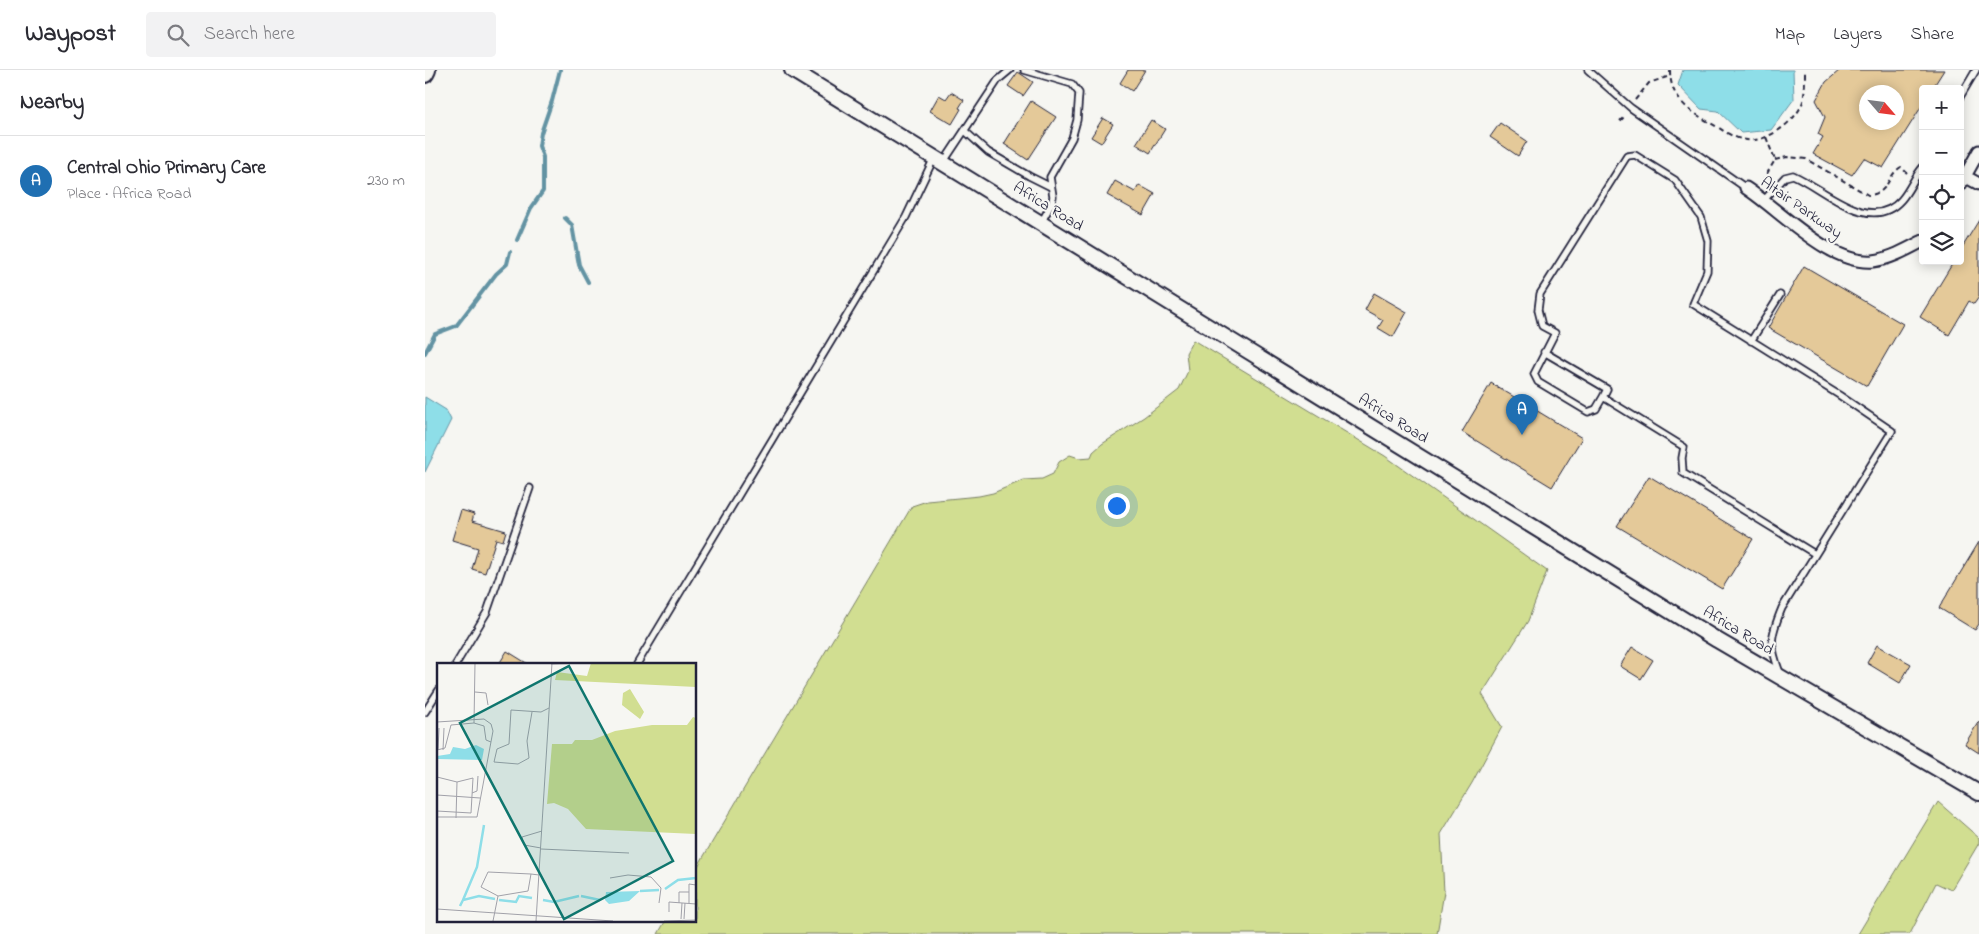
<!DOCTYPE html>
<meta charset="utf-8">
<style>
:root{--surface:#fff;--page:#f2f2f3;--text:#2b2b33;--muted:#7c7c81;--line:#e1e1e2;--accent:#1f6fb2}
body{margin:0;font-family:"Indie Flower",sans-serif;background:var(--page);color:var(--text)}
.controls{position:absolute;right:15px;top:15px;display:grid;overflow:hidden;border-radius:5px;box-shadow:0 2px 12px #0003}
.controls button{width:45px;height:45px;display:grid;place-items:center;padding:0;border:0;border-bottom:1px solid var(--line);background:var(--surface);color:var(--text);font:25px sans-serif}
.compass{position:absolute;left:1434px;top:15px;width:45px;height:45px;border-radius:50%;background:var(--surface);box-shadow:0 2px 12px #0003;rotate:118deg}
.you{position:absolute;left:691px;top:435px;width:18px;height:18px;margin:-12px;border:4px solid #fff;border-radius:50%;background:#1a73e8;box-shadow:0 0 0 8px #1a73e833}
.badge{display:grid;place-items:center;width:32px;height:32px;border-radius:50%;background:var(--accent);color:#fff;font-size:16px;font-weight:700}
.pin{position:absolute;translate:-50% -41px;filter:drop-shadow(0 1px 2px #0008)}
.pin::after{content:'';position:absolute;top:26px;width:18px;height:15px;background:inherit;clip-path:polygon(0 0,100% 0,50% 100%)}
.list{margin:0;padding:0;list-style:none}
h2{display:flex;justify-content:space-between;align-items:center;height:65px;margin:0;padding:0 20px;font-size:21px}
h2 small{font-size:16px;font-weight:400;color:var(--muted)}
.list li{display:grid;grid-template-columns:32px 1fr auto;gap:15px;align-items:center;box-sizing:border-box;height:90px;padding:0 20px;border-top:1px solid var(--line)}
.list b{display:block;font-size:19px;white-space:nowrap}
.list p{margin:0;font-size:16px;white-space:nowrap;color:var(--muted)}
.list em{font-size:16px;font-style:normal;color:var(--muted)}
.icon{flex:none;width:28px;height:28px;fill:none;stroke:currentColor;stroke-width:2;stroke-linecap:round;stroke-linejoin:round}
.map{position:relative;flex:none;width:1554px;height:864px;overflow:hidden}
header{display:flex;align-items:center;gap:30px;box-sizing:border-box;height:70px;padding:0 25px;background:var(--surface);border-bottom:1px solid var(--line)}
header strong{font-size:24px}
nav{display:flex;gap:28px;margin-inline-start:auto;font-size:18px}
.search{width:350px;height:45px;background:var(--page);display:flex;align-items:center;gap:12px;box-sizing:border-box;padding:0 18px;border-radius:5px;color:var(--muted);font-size:19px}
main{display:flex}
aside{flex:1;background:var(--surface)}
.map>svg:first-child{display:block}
.green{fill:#d1de91;stroke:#7a8066}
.water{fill:#8edee8;stroke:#6393a3}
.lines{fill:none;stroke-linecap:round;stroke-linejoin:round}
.stream{stroke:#6393a3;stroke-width:4}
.building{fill:#e4c999;stroke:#22223b;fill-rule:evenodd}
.service-casing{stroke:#22223b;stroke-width:9}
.minor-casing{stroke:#22223b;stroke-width:15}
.tertiary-casing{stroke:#22223b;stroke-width:18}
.secondary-casing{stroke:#22223b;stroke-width:20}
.path{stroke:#22223b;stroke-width:2;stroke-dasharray:5 4;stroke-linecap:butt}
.service{stroke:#f6f6f2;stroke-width:5.5}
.minor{stroke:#f6f6f2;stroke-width:11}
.tertiary{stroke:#f6f6f2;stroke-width:14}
.secondary{stroke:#f6f6f2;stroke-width:16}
.labels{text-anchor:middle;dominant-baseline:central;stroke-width:4.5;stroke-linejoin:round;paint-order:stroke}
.street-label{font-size:16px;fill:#22223b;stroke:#f6f6f2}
.inset-river{fill:none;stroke:#8edee8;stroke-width:2.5}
.inset-road{fill:none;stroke:#a1a1a9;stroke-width:1}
.view{fill:#0f766e;fill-opacity:0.15;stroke:#0f766e;stroke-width:2.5}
.inset-edge{fill:none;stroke:#22223b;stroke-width:2.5}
</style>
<header>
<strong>Waypost</strong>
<div class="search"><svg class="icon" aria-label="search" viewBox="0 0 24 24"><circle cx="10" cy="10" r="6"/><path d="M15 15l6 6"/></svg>Search here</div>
<nav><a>Map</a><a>Layers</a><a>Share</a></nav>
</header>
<main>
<aside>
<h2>Nearby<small></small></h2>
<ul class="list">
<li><span class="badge">A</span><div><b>Central Ohio Primary Care</b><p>Place · Africa Road</p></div><em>230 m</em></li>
</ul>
</aside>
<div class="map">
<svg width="1554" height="864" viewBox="0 0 1554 864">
<rect width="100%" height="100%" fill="#f6f6f2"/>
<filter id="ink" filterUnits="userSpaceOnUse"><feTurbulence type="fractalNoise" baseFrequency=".02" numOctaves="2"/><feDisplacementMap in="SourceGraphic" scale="10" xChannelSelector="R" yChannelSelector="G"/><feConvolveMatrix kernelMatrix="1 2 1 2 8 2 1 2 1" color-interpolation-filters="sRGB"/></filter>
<g filter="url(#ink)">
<!-- green -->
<path class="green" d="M768,270L960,386L1122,501L1103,551L1057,624L1077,657L1047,713L1016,764L1019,822L1012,864H233L241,850H270V801L487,436L502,431L554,426L568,423L599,410L617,409L628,404L634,392L645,385L654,388L666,387L668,382L677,374L719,347L754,320L763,301L761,283Z
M1513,732L1554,768V773L1526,820L1511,813L1485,864H1433Z"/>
<!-- water -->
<path class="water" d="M1258,0H1368L1369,29L1346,60L1316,63L1293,41L1276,39L1253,15Z
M0,327L21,340L26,350L0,402Z"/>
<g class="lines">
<!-- stream -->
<path class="stream" d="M140,148L147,155L154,195L163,212
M92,170L106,138L118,121V87L114,76L116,63L127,31L135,0
M0,283L10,264L31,256L71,204L82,194L85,182"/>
</g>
<!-- building -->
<path class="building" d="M703,0H720L707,21L695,13Z
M1415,0H1519L1507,19H1498V34L1458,98L1439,88L1427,105L1388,84L1398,67L1393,64L1400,47L1391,30L1401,12ZM1442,22H1472V52H1442Z
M593,2L608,12L598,26L583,16Z
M526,22L539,30L534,38L536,39L527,54L505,41L514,25L521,29Z
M606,31L631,47L603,90L579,74Z
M678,48L688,54L676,73L666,67Z
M726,50L740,59L725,83L711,74Z
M1075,53L1102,71L1093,86L1065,67Z
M690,111L710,122L714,115L730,124L718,145L682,125Z
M1554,150V227L1549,234L1544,231L1524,265L1495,247L1529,191H1535V181Z
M1379,196L1478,254L1442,316L1343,258Z
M949,223L982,242L968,267L953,258L958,250L940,240Z
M1066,313L1157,368L1127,417L1037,362Z
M1224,406L1328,469L1297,519L1192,456Z
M36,440L49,444L47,451L81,461L78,471L71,469L60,503L47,499L53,478L27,470Z
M1554,472V554L1550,560L1514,538Z
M1452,575L1486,594L1475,613L1442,593Z
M1207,577L1228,590L1216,609L1195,596Z
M82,581L103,594H74Z
M1554,651V683L1540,674Z"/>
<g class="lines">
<defs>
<path id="service" d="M599,0L647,14L654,23L652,50L647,68L625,107L628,126L627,133L616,153
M1163,0L1206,38L1321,118
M1535,27L1551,0
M540,61L563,82L604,106L626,117
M518,93L573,10L585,0
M1339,130L1360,107L1368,105C1400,119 1445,165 1476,130C1485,120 1489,107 1498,97
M1326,271L1355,225
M1119,282L1182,319L1178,327
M31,594L62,542L105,418
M212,594L481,147L509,88
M1355,603C1344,574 1345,567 1357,538L1467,361L1414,325L1268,234L1282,201L1283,171L1276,147L1250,110L1210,85L1202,86L1115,224L1113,240L1117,256L1130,263L1109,304L1113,312L1163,342L1171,339L1178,327L1259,377L1257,388L1258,403L1390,484
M0,642L14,620"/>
<path id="minor" d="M1541,107L1554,114
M1535,115L1554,81
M1321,118C1356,141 1405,195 1448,191C1465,189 1483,179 1498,171"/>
<path id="tertiary" d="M367,0L1292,570L1554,723"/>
<path id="secondary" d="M0,4L2,0"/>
</defs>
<!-- service casing -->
<use href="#service" class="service-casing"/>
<!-- minor casing -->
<use href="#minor" class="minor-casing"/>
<!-- tertiary casing -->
<use href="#tertiary" class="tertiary-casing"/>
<!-- secondary casing -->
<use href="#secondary" class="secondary-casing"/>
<!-- path -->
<path class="path" d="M1245,0C1245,33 1269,43 1294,58C1302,63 1311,69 1322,70C1342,73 1373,50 1378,31C1380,21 1380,10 1380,0
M1210,30L1224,13L1245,6
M1195,51L1199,47
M1350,90L1362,87L1381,89L1443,125C1465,124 1461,106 1476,97L1482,103
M1337,112L1350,90L1341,67"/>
<!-- service -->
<use href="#service" class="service"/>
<!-- minor -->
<use href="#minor" class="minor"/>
<!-- tertiary -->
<use href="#tertiary" class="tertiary"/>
<!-- secondary -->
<use href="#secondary" class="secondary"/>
</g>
</g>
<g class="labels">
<!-- street labels -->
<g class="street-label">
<text transform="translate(623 137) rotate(32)">Africa Road</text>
<text transform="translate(1376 138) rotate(35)">Altair Parkway</text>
<text transform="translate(968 349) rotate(32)">Africa Road</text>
<text transform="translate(1313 561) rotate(31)">Africa Road</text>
</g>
</g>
<!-- overview -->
<g transform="translate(12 593)">
<rect width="259" height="259" fill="#f6f6f2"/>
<path d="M154,0H259V24L118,17L120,9L150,13ZM193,26L207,49L203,56L185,42L186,30ZM256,54L259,55V171L149,166L131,146L117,140L110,141L115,81H135L138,77H155L178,68L215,62H250Z" fill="#d1de91"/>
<path d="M39,82L47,86L45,97L0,96V93L13,91L16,84L28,86ZM203,228L192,238L172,241L168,237L169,229Z" fill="#8edee8"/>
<path class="inset-river" d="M228,226L241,217L259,215M203,228L222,227M144,233L163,237M26,237L40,204L47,162M62,237L79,239L82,233L95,235M106,237L117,239L142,233M23,243L26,237L42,233L58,236"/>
<path class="inset-road" d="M114,1L145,0M38,29L49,30L51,42M95,49L90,78L92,95L81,101L57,99L60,86L72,81L74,47L104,49L112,45M0,59L47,56L54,61L56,68L40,154H0M37,60L47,63L49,77L54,79M0,87L8,85L14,62L37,60L38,0M1,87L2,65M6,87L7,65M0,114L20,119L36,115L34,150L0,148M35,130L40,128L41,113M0,132L43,135M19,155L20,119M104,185L87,182L85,174L105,168M104,186L192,190M173,215L191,212L214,214L224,225L222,240M61,233L44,224L51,209L94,211M242,240V229H252M252,240V221L259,222M0,246L176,258M232,249V239L259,241M244,256L245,240M247,256L248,240M56,258L61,233L91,228L94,211L102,212M99,258L115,0M227,258L259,257"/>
<path class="view" d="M132,3L236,198L127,256L23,60Z"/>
<rect width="259" height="259" class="inset-edge"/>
</g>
</svg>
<div class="controls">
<button>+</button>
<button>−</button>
<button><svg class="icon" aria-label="locate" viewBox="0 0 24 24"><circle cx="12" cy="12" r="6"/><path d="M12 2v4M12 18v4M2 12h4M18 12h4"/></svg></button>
<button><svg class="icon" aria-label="layers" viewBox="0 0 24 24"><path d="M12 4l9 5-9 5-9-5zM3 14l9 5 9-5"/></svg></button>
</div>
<svg class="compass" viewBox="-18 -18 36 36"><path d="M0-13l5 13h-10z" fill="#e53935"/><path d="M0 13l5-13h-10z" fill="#7c7c81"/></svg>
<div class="you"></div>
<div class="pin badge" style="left:1097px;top:365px">A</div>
</div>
</main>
